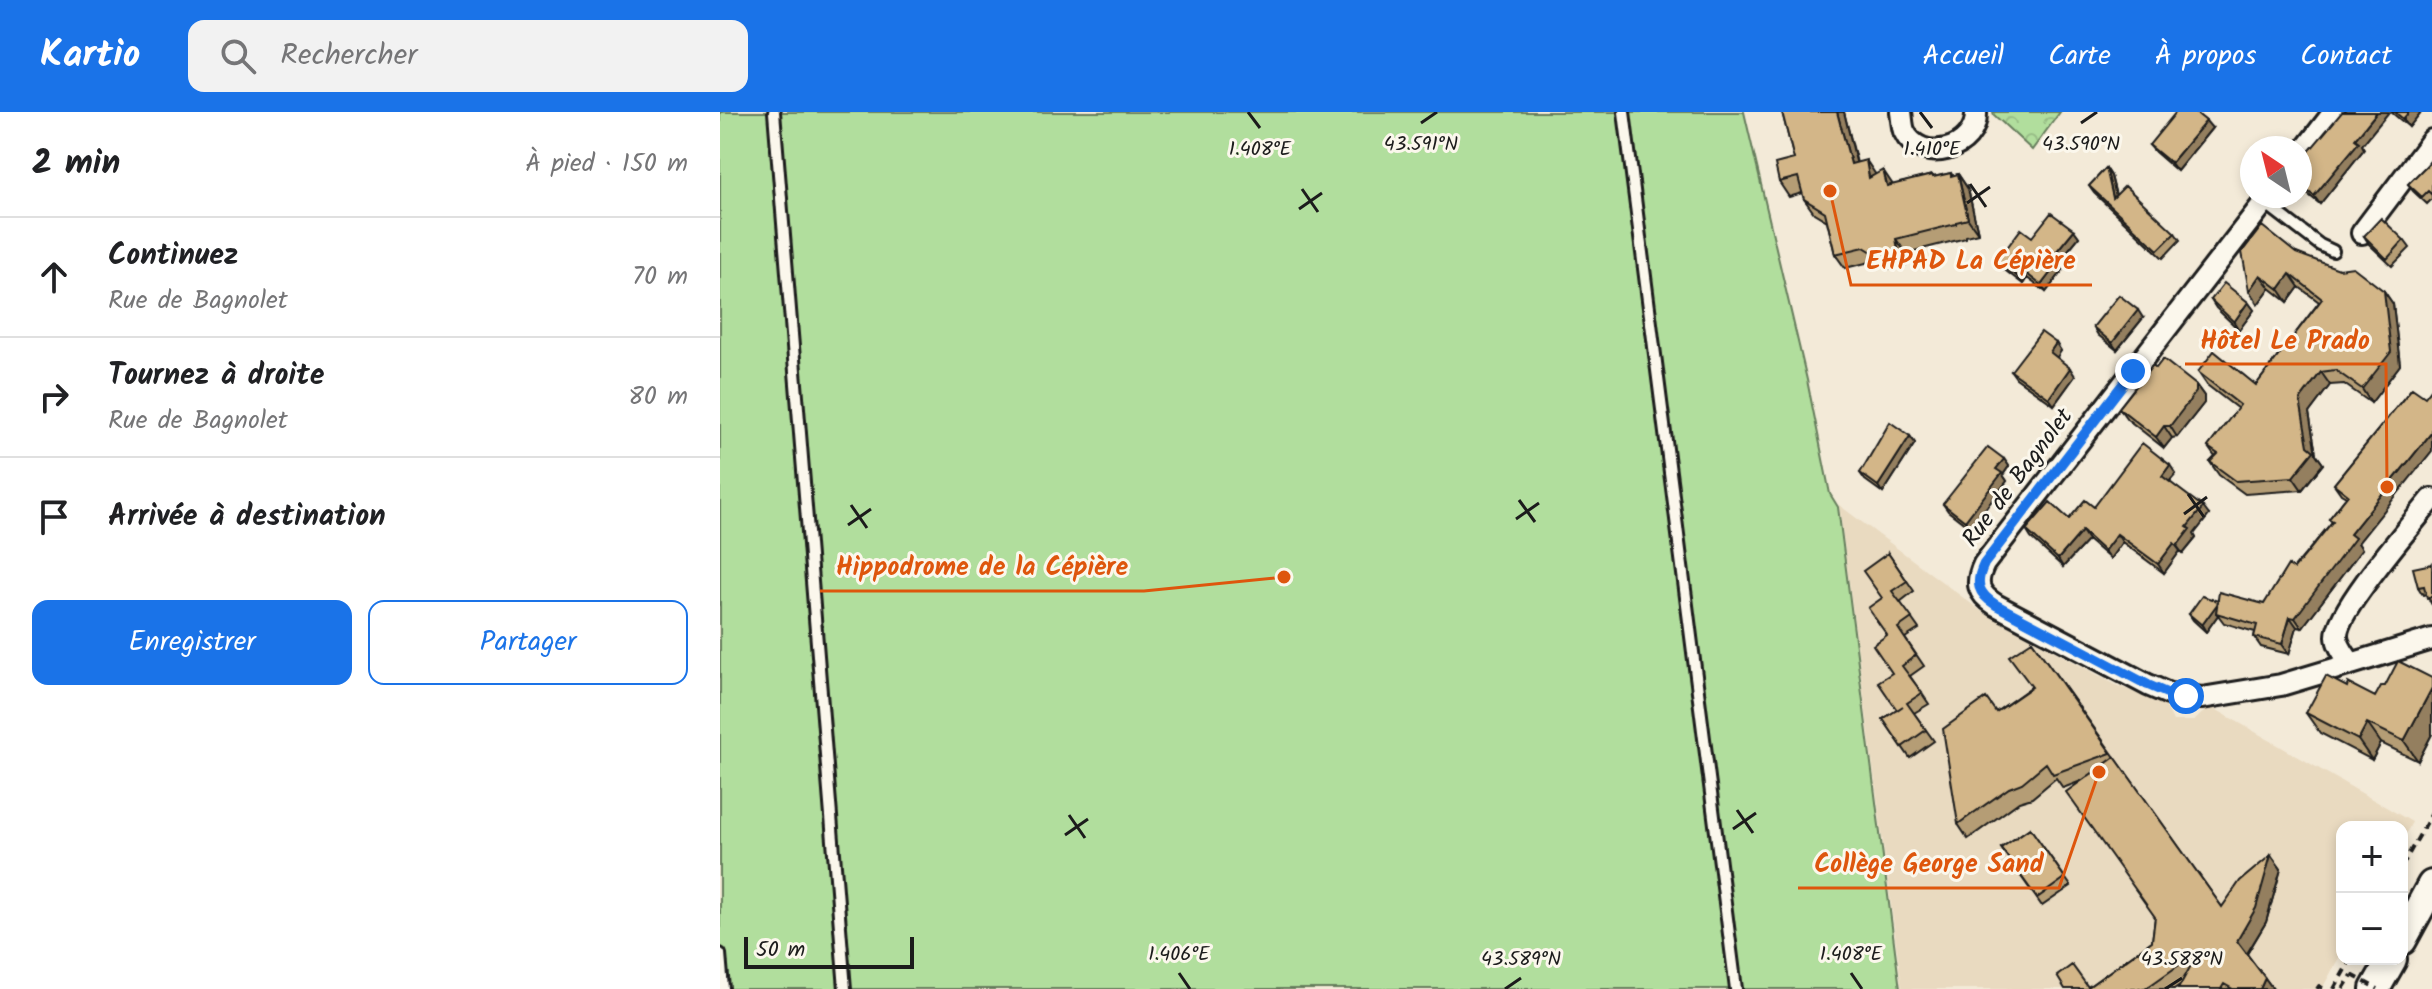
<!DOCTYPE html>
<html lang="fr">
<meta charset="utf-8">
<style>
:root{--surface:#fff;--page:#f2f2f2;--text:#202124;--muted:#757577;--line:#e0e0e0;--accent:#1a73e8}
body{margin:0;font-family:Kalam,sans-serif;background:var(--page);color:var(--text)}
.controls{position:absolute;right:24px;bottom:24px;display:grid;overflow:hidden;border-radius:16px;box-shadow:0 4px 12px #0003}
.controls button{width:72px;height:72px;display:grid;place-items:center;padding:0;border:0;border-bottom:2px solid var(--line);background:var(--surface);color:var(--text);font:40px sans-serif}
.compass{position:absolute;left:1520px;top:24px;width:72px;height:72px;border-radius:50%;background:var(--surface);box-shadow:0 4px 12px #0003;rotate:325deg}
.scale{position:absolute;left:24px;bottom:20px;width:170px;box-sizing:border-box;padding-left:8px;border:4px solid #1c1c1c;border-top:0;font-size:22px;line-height:28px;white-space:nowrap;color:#1c1c1c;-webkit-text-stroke:6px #fbf7ec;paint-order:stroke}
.stop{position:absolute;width:24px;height:24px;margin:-18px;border:6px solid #1a73e8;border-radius:50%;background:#fff}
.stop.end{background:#1a73e8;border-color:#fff;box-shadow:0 2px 8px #0008}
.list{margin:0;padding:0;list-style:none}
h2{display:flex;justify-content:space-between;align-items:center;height:104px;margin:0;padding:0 32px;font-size:34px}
h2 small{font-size:26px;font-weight:400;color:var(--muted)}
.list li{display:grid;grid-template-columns:52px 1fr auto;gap:24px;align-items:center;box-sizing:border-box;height:120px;padding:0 32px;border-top:2px solid var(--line)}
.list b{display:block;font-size:30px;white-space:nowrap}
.list p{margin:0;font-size:26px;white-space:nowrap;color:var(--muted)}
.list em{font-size:26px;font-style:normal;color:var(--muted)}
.actions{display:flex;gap:16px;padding:24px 32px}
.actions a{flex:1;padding:18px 0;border:2px solid var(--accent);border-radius:16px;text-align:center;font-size:28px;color:var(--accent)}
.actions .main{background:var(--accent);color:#fff}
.icon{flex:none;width:44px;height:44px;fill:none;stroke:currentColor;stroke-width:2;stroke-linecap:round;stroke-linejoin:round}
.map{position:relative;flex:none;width:1712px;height:877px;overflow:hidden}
header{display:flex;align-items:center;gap:48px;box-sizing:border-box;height:112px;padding:0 40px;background:var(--accent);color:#fff}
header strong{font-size:38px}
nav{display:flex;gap:44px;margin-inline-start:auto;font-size:28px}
.search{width:560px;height:72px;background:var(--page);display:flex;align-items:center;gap:20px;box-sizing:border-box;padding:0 28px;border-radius:16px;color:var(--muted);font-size:30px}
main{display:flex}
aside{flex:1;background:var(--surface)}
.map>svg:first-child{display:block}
.built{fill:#e9dac0}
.park{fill:url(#park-crowns);stroke:#667d5c;stroke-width:2}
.pitch{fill:#b1de9d;stroke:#667d5c;stroke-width:2}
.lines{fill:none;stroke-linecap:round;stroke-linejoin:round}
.lane-casing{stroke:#1c1c1c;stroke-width:16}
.street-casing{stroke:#1c1c1c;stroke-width:26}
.secondary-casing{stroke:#1c1c1c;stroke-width:34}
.path{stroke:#1c1c1c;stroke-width:4;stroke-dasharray:8 6;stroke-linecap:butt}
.lane{stroke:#fbf7ec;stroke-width:10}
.street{stroke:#fbf7ec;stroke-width:20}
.secondary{stroke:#fbf7ec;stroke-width:28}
.path-bridge{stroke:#1c1c1c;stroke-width:4;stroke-dasharray:8 6;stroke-linecap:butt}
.wall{fill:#b59d75;stroke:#1c1c1c;stroke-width:2}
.shaded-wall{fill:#947f5f;stroke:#1c1c1c;stroke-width:2}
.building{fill:#d3b688;stroke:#1c1c1c;stroke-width:2}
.route{stroke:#1a73e8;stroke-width:10}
.ticks{fill:none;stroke:#1c1c1c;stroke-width:3}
.labels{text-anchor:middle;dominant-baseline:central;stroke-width:6;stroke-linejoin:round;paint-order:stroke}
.street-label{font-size:24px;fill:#1c1c1c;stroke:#fbf7ec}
.ticks-label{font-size:20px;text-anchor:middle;fill:#1c1c1c;stroke:#fbf7ec;stroke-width:6;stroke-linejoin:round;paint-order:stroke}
.leader{fill:none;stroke:#de560d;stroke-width:3}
.callout-dot{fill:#de560d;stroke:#fbf7ec;stroke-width:3}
.callout-label{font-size:26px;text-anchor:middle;font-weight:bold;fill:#de560d;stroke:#fbf7ec;stroke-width:6;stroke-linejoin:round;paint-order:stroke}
</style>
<header>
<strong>Kartio</strong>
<div class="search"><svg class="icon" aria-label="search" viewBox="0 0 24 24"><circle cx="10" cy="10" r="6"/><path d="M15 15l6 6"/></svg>Rechercher</div>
<nav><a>Accueil</a><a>Carte</a><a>À propos</a><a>Contact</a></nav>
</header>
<main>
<aside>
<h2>2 min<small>À pied · 150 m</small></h2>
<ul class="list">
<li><svg class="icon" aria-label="ahead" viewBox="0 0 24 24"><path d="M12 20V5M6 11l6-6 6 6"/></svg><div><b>Continuez</b><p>Rue de Bagnolet</p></div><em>70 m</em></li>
<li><svg class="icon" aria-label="right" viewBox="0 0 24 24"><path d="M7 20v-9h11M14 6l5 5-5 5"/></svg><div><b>Tournez à droite</b><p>Rue de Bagnolet</p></div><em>80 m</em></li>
<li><svg class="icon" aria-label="arrive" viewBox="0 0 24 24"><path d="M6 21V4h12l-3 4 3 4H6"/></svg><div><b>Arrivée à destination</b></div></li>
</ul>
<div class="actions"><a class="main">Enregistrer</a><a>Partager</a></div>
</aside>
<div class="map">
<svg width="1712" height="877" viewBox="0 0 1712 877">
<defs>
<pattern id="park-crowns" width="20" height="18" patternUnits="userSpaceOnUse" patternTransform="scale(2)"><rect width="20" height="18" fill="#b1de9d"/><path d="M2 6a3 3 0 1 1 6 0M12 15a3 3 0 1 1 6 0" fill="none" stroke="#98be87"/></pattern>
</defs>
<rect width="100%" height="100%" fill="#f3ead8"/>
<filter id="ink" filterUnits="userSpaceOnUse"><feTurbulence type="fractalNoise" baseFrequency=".0125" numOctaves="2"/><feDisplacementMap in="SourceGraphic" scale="16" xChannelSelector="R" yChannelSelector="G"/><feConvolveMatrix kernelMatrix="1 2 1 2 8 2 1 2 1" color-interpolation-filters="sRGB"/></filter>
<g filter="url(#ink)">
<!-- built -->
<path class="built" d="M1119,393L1261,499L1398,574L1445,592L1453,609H1474L1490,594L1692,710L1682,729V715H1622V840L1602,877H1182Z"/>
<!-- park -->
<path class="park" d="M1273,0H1340L1312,38L1274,3Z"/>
<!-- pitch -->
<path class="pitch" d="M0,0H1024L1087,268L1110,382L1118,395L1180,877H0Z"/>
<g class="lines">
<defs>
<path id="lane" d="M54,0L125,877
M904,0L1016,877
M1544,90L1600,133L1613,139
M0,842L3,877"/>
<path id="street" d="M1181,0C1182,6 1182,13 1184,19C1200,54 1258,38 1256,0
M1580,44L1614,0
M1549,84L1264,452C1255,471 1257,481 1276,493L1428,573L1449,582L1482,586L1561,573L1631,552
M1642,121L1712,28
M1712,387C1693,411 1616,499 1617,524C1617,534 1626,544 1631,552L1712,527"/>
<path id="secondary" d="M1682,828L1712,773
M1655,877L1672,847"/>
</defs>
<!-- lane casing -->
<use href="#lane" class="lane-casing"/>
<!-- street casing -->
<use href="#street" class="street-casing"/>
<!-- secondary casing -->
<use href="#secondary" class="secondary-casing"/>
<!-- path -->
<path class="path" d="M1682,754L1712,701
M1597,877L1599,874L1604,877
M1614,877L1631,847
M1623,877L1632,863"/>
<!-- lane -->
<use href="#lane" class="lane"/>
<!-- street -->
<use href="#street" class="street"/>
<!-- secondary -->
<use href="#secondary" class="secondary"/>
<!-- path-bridge -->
<path class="path-bridge" d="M1632,863L1658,877"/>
</g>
<!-- wall -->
<path class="wall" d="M1062,0H1124L1137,51L1173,73L1212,63L1214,65L1231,61L1233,64L1238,62L1248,77L1258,121L1246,124V126L1186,141L1188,152L1167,157L1154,149L1125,156L1115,142L1107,109L1094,101L1084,87L1082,81L1069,85L1059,70L1074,47Z
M1671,0H1701L1689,15Z
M1492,16L1457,59L1435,40L1429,33Z
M1642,33L1644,37L1600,92L1580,76V50Z
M1712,48V87L1707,92L1693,79L1688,72Z
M1386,56L1391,64L1396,83L1455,121L1460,128L1443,146L1374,81L1369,74Z
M1354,118L1359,125L1338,151L1343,158L1326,180L1307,166L1303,172L1282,156L1277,149L1312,125Z
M1644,124L1684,128L1690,136L1672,154L1649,132Z
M1522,140L1576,141L1664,179L1673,192L1680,253L1651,291L1624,272L1610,273L1589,301L1596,342L1603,352L1582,378L1525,382L1499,363L1490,350L1495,345L1488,335L1518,297L1487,273L1478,260L1536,273L1599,190L1579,175L1568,190L1550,176L1538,192Z
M1491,188L1528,190L1534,198L1519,218L1496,196Z
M1423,206L1397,238L1378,223L1373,215Z
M1336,231L1341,239L1336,245L1355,264L1334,293L1296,266L1291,259Z
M1436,256L1476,273L1484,284V291L1457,325L1452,326L1444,336L1407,307L1399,296Z
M1692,276L1638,431L1642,437L1582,516L1577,515L1569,542L1541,535L1534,525L1535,520L1504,511L1498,503L1486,520L1473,508L1469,502L1498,489L1544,492L1612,410L1609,407L1626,385L1621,382L1614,372Z
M1190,324L1195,331L1163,381L1145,368L1140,361Z
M1284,347L1289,354L1283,363L1287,369L1250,416L1228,399L1223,392Z
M1456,362L1449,370L1489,403L1474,422L1476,426L1463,442L1460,439L1444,461L1402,430L1390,447L1368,428L1343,455L1311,426L1306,418L1349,407L1374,395Z
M1168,441L1194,479L1180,490L1199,517L1185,526L1204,554L1190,564L1209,592L1194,601L1214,629L1190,646L1163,607L1177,598L1162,486Z
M1712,452V493L1706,482L1703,483L1698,475Z
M1312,529L1502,795L1551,743L1561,757L1546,810L1527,842L1553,877H1458L1460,873L1454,877H1345L1368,875L1432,829L1435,805L1361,669L1343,676L1336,666L1312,686L1299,690L1248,727L1238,712L1276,600L1311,575Z
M1712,566V622L1698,649L1661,631L1652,648L1600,621L1586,601L1627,575L1655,585L1665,574Z
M1310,716L1351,774L1322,794L1281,736Z"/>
<!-- shaded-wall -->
<path class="shaded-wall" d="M1117,0H1124L1140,66L1131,52Z
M1657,0H1669L1642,33L1644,37L1600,92L1594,84L1635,27Z
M1689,0H1701L1689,15L1683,7Z
M1486,9L1492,16L1457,59L1451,51Z
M1146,48L1156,63L1149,66Z
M1386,56L1391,64L1398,93L1393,86Z
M1163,58L1173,73L1167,74Z
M1238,62L1248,77L1258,121L1248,107Z
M1354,118L1359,125L1336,153L1331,146Z
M1176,127L1186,141L1188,152L1178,137Z
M1338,151L1343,158L1326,180L1321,173Z
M1303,159L1307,166L1303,172L1298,165Z
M1570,162L1579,175L1568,190L1559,177Z
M1540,163L1550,176L1538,192L1529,179Z
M1664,179L1673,192L1680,253L1651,291L1642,277Z
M1528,190L1534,198L1519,218L1514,210Z
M1418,198L1423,206L1397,238L1392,231Z
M1336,231L1341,239L1335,248L1330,240Z
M1350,256L1355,264L1334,293L1329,286Z
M1601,260L1610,273L1589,301L1596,342L1603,352L1582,378L1573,365L1580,288Z
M1476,273L1484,284V291L1457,325L1450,314Z
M1444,314L1452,326L1444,336L1436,325Z
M1712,320V339L1638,431L1642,437L1582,516L1575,506L1630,422Z
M1190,324L1195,331L1163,381L1158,374Z
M1284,347L1289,354L1283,363L1287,369L1250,416L1245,409L1276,357Z
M1450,353L1456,362L1447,372L1442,364Z
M1483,395L1489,403L1474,422L1476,426L1463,442L1457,434L1467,415Z
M1362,419L1368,428L1343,455L1338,447Z
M1397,422L1402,430L1390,447L1384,439Z
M1454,431L1460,439L1444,461L1438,452Z
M1499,489L1496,501L1498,503L1486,520L1482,513Z
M1570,505L1577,515L1569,542L1562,532Z
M1712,576V622L1698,649L1684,629Z
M1647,611L1661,631L1652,648L1638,628Z
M1551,743L1561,757L1546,810L1526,843L1517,829Z
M1545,866L1553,877H1540Z"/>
<!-- building -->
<path class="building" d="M1062,0H1117L1131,52L1146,48L1149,66L1163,58L1167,74L1212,63L1213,65L1231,61V64L1238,62L1248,107L1236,110V112L1176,127L1178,137L1157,143L1144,135L1115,142L1105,100L1084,87L1078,65L1059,70L1055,52L1074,47Z
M1456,0H1475L1486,9L1451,51L1429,33Z
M1622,0H1657L1635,27L1639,30L1594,84L1580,73V50Z
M1675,0H1689L1683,7Z
M1712,48V83L1708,79L1702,85L1688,72Z
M1386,56L1393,86L1405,74L1455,121L1438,138L1369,74Z
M1331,101L1354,118L1331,146L1338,151L1321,173L1303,159L1298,165L1277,149L1301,117L1312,125Z
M1661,106L1684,128L1667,147L1644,124Z
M1542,114L1576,141L1619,157L1633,155L1664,179L1671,240L1642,277L1615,258L1601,260L1580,288L1588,334L1594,339L1573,365L1516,369L1490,350L1498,342L1488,335L1520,293L1478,260L1494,239L1536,273L1602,187L1570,162L1559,177L1540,163L1529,179L1522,140Z
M1504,171L1528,190L1514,210L1491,188Z
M1399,183L1418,198L1392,231L1373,215Z
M1321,220L1336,231L1330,240L1350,256L1329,286L1291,259Z
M1443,247L1476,273V280L1450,314H1444L1436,325L1399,296L1433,253L1436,256Z
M1692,276L1705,285L1712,276V320L1630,422L1635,426L1575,506L1570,505L1562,532L1534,525L1537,513L1496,501L1499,480L1544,492L1568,453L1574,457L1613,409L1609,407L1628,383L1614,372Z
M1170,310L1190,324L1158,374L1140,361Z
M1422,331L1450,353L1442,364L1483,395L1467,415L1470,417L1457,434L1454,431L1438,452L1397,422L1384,439L1362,419L1338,447L1306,418L1330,390L1349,407L1365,388L1374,395Z
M1268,335L1284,347L1276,357L1282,361L1245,409L1223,392Z
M1168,441L1187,469L1172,479L1192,506L1178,516L1196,543L1182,554L1202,581L1187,591L1206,618L1182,635L1163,607L1183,594L1177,598L1158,570L1172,561L1153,533L1167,523L1148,496L1162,486L1143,459Z
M1712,452V484L1707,486L1704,474L1698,475L1693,456Z
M1482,484L1498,489V491L1482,513L1469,502Z
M1312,529L1391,641L1333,662L1326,651L1302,671L1289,676L1238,712L1223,617L1266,586L1276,600L1312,575L1289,544Z
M1678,549L1712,566V576L1684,629L1647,611L1638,628L1586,601L1606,564L1627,575L1628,571L1655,585L1661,574H1665Z
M1395,645L1502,795L1520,769L1551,743L1536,796L1517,829L1545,866L1540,877H1513L1504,872L1501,877H1458L1479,839L1425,877H1345L1337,864L1352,853L1368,875L1432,829L1435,805L1346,680Z
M1310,716L1345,766L1317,786L1281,736Z"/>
</g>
<g class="lines" filter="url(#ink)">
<!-- route -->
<path class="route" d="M1413,259L1264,452C1255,471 1257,481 1276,493L1428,573L1449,582L1466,584"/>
</g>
<!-- ticks -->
<path class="ticks" d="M528,0L540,16M1200,0L1212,16M701,11L717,0M1361,11L1377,0M1250,72L1266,95M582,77L598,100M1247,91L1270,75M579,97L602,81M1468,382L1484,405M799,388L815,410M131,393L147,416M1464,402L1487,385M796,407L819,391M128,413L151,397M1017,698L1033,721M349,703L365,726M1013,717L1036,701M345,723L368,707M459,861L470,877M1131,861L1142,877M785,877L801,866M1445,877L1462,866"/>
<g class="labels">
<!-- street labels -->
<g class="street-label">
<text transform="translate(1298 366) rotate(-53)">Rue de Bagnolet</text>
</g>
</g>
<g class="ticks-label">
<text x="1361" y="38">43.590°N</text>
<text x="701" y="38">43.591°N</text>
<text x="540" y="43">1.408°E</text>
<text x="1212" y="43">1.410°E</text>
<text x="459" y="848">1.406°E</text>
<text x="1131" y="848">1.408°E</text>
<text x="801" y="853">43.589°N</text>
<text x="1462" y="853">43.588°N</text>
</g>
<!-- callouts -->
<path class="leader" d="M1110 79L1131 173H1372M1667 375L1666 252H1465M564 465L424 479H100M1379 660L1339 776H1078"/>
<g class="callout-dot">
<circle cx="1110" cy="79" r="8"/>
<circle cx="1667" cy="375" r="8"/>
<circle cx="564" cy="465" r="8"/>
<circle cx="1379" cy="660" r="8"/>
</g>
<g class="callout-label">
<text x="1251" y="157">EHPAD La Cépière</text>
<text x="1565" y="237">Hôtel Le Prado</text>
<text x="262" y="463">Hippodrome de la Cépière</text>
<text x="1209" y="760">Collège George Sand</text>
</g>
</svg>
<div class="controls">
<button>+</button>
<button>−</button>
</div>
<svg class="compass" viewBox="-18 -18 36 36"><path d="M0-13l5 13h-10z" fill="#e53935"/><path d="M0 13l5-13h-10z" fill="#757577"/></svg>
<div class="scale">50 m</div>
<div class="stop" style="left:1466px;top:584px"></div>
<div class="stop end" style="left:1413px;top:259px"></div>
</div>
</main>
